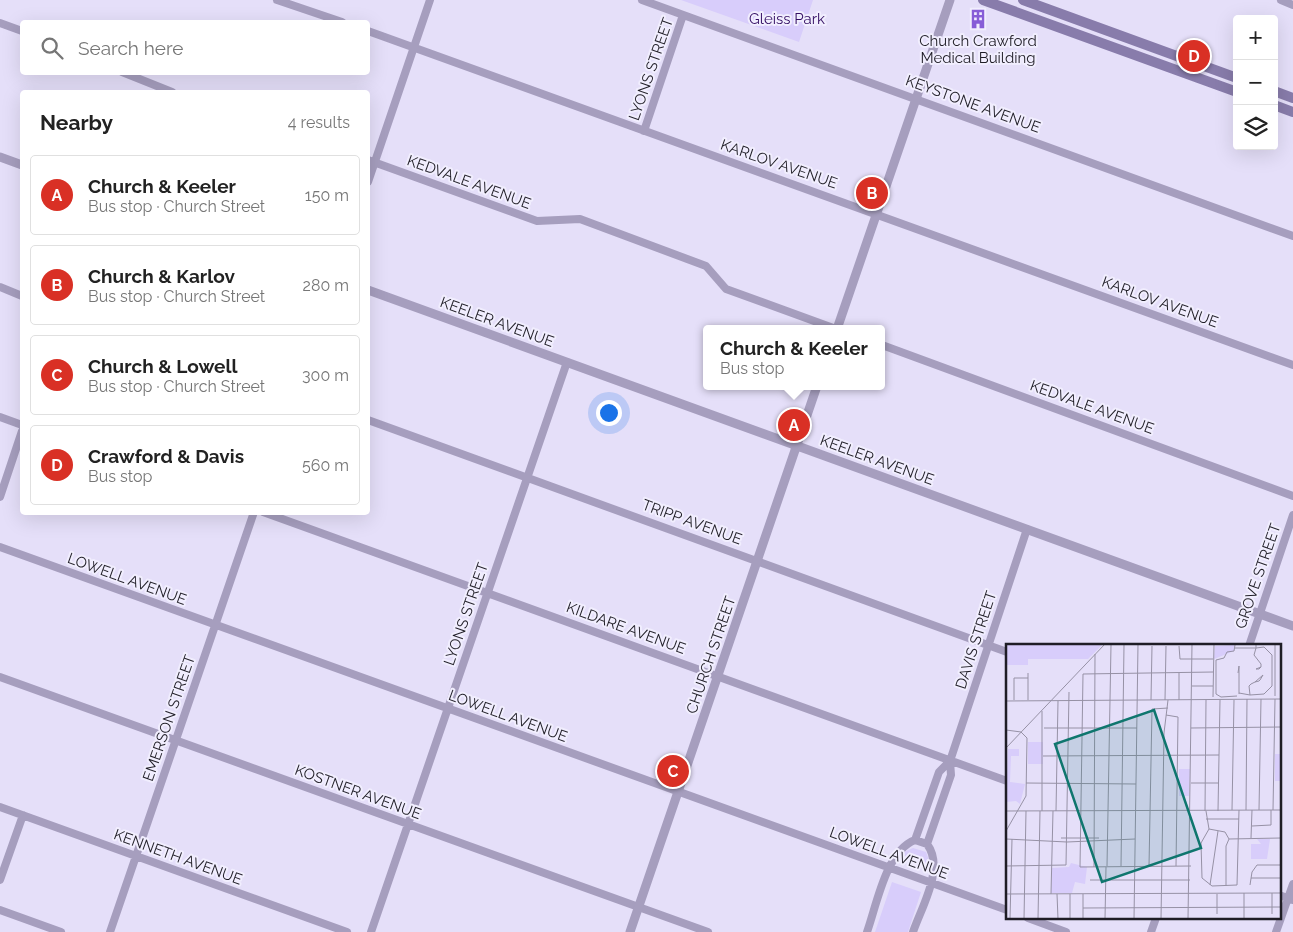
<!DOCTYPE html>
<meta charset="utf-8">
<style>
:root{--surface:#fff;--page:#f6f6f6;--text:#222;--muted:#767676;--line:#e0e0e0;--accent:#d93025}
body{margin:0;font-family:Raleway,sans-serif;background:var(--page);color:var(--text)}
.controls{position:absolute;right:15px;top:15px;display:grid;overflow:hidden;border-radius:5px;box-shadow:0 5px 20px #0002}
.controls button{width:45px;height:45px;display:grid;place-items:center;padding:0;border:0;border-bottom:1px solid var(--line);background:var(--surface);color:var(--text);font:25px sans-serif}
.you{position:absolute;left:608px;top:412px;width:18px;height:18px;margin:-12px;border:4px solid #fff;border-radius:50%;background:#1a73e8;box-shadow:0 0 0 8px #1a73e833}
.badge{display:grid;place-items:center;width:32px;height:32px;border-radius:50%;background:var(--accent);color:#fff;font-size:16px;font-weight:700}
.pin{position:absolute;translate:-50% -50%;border:2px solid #fff;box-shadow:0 1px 5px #0006}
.popup{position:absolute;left:703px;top:325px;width:182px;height:65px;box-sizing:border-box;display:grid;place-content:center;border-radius:5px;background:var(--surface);filter:drop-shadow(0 1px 4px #0005);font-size:16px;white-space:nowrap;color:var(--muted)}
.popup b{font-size:19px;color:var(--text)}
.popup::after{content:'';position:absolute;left:50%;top:100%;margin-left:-10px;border:10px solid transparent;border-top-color:var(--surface)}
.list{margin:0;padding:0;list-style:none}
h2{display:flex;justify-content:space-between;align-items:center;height:65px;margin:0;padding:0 20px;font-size:21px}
h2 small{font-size:16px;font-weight:400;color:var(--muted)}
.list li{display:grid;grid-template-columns:32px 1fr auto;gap:15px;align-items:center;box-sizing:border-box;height:80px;margin:0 10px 10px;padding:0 10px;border:1px solid var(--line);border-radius:5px}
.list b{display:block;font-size:19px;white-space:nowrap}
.list p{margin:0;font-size:16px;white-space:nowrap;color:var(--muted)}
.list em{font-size:16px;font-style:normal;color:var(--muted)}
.icon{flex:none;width:28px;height:28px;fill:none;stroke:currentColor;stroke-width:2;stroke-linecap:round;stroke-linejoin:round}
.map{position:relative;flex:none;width:1293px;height:932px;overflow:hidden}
.search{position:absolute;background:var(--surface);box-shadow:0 5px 20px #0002;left:20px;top:20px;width:350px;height:55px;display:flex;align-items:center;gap:12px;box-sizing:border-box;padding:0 18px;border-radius:5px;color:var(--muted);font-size:19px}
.panel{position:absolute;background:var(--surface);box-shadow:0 5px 20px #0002;left:20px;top:90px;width:350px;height:425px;border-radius:5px}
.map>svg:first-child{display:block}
.green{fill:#d8cdfb}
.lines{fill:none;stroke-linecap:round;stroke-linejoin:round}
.minor{stroke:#a69ebe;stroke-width:8}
.tertiary{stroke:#a69ebe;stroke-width:9}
.secondary{stroke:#887cab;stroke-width:10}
.labels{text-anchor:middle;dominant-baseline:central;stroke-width:4;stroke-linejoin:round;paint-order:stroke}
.park-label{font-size:15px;fill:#330e63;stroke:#f1eefe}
.poi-label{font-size:15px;fill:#1f1d26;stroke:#f1eefe}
.street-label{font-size:15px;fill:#1f1d26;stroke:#f1eefe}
.inset-road{fill:none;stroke:#9691a5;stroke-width:1}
.view{fill:#0f766e;fill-opacity:0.15;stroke:#0f766e;stroke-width:2.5}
.inset-edge{fill:none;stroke:#1f1d26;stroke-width:2.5}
</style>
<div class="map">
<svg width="1293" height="932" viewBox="0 0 1293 932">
<rect width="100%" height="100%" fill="#e5dff9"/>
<!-- green -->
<path class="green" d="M681,0H813L799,42Z
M913,848L926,852L930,863L929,869L900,858L904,852Z
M892,882L921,892L908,932H875Z"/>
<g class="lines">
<!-- minor -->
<path class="minor" d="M277,0L342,22
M642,0L1293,236
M1281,0L1293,5
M0,23L22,31
M368,31L1293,365
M122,72L172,92
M644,131L683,15
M368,160L537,221L580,219L706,266L726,289L836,329
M368,182L430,0
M0,287L22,296
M882,345L1293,496
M0,417L22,425
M368,420L1007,652
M0,497L22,431
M263,512L1007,781
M0,547L1007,910
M1249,646L1293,515
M0,677L708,932
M0,807L347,932
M915,840L939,772L950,761
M927,844L951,775L950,761L1027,529
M0,880L23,815
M1279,895L1293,900
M0,910L61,932
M1028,918L1066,932
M110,932L254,512
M371,932L567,362
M867,932C877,904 886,851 915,840L927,844C945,868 922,906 913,932
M1151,932L1156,918
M1276,932L1293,884"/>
<!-- tertiary -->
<path class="tertiary" d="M0,157L22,165
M368,290L1293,626
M837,329L950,0
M630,932L817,386"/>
<!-- secondary -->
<path class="secondary" d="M983,0L1237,92
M1023,0L1237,78
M1274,91L1293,98
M1274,105L1293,112"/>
</g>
<!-- icons -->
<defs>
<symbol id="building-bare" viewBox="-9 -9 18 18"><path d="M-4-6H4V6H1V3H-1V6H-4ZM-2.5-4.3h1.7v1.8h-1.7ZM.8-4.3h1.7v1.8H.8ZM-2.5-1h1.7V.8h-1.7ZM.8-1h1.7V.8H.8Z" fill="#875dd7" stroke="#f1eefe" stroke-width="2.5" paint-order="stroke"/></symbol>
</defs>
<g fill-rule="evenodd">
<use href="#building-bare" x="964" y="5" width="28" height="28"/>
</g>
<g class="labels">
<!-- park labels -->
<g class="park-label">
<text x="787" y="19">Gleiss Park</text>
</g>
<!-- poi labels -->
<g class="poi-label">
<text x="978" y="41">Church Crawford<tspan x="978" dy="17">Medical Building</tspan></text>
</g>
<!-- street labels -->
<g class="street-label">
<text transform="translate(651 69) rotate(-71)">LYONS STREET</text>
<text transform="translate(973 104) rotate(20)">KEYSTONE AVENUE</text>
<text transform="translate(779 164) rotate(19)">KARLOV AVENUE</text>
<text transform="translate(469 182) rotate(20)">KEDVALE AVENUE</text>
<text transform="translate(1160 302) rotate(20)">KARLOV AVENUE</text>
<text transform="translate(497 322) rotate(20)">KEELER AVENUE</text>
<text transform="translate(1092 407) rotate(20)">KEDVALE AVENUE</text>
<text transform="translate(877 460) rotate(20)">KEELER AVENUE</text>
<text transform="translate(692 522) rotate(20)">TRIPP AVENUE</text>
<text transform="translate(1258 576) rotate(-71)">GROVE STREET</text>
<text transform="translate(127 579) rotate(20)">LOWELL AVENUE</text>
<text transform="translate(466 614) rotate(-71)">LYONS STREET</text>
<text transform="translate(626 628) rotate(20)">KILDARE AVENUE</text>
<text transform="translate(976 640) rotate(-72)">DAVIS STREET</text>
<text transform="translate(711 655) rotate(-71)">CHURCH STREET</text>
<text transform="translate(508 716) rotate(20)">LOWELL AVENUE</text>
<text transform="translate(169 718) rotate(-71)">EMERSON STREET</text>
<text transform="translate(358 792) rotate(20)">KOSTNER AVENUE</text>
<text transform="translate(889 853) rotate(20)">LOWELL AVENUE</text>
<text transform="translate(178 857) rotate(20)">KENNETH AVENUE</text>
</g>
</g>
<!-- overview -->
<g transform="translate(1006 644)">
<rect width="275" height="275" fill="#e5dff9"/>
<path d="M0,0H97L82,15H22V21H0ZM228,1V7L208,15L209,2ZM22,98H37V120H22ZM2,105H13V112H5L4,138L19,140L14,160L10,157L0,158ZM269,110H275V137H269ZM173,125H184L183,152H173ZM251,195H264L261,215H245V200H255ZM65,219L81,223L79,240L69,238L66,249H45L46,224L63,223Z" fill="#d8cdfb"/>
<path class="inset-road" d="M99,0H242M229,1L228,7L221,8L218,14L210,16V50L215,53L231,52M173,2L174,15H207M229,4H250V0M232,29L233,22V50M186,42H207M233,49L244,51L243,42L245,40L249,38L253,37L254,36L257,31L249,38M244,51L258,50L266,42V11L258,3L250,4L248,11L255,20V23L253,25H250L255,23M269,52V0M207,53L208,0M8,56V34H22M22,56V29M145,56L146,2M159,56L160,2M173,56V29M0,57L275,55M36,67V167M160,71L172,73L170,222M38,84H131M185,84L275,83M0,86L15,88M0,104L99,0M37,112L213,111M20,139L130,140M185,139H213M226,166L228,56M240,166L241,55M253,166L255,55M267,166L269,55M0,167L275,166M50,167L52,57M199,167L200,56M200,167L203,185L219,188L223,195M212,167L214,56M200,175H233M246,182L265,181V166M203,185L195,199L196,234L206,242L231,241L233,166M0,187L20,152L21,94L15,88M55,194H93M245,194L246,166M0,195L61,198L129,195M223,195L275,194M0,222L60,221L63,48M101,222L105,1M115,222L118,1M143,222L146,65L162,64M185,222L74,223L77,30L207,28M88,223L89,10M245,234H275M84,236H184M204,241L212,187M244,241L246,228L251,221H275M220,242V202L223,195M0,250L275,249M45,250L47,167M51,250L52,275M77,250V275M77,264L275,263M211,270V250M266,270V249M4,275L6,195M18,275L20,167M32,275L34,167M64,275V250M99,275L100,223M128,275L132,0M155,275L158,89L162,56M182,275L186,0M238,275V249"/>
<path class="view" d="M148,66L195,204L96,238L49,100Z"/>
<rect width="275" height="275" class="inset-edge"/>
</g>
</svg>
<div class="controls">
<button>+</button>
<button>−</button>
<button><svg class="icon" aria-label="layers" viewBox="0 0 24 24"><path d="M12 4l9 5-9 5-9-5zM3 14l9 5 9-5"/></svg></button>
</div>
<div class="you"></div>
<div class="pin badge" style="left:794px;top:425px">A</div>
<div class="popup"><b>Church &amp; Keeler</b>Bus stop</div>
<div class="pin badge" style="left:872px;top:193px">B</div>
<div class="pin badge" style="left:673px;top:771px">C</div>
<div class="pin badge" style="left:1194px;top:56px">D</div>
<div class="search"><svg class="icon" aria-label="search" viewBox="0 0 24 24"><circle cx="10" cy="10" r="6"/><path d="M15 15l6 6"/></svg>Search here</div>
<section class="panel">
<h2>Nearby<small>4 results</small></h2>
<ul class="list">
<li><span class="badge">A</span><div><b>Church &amp; Keeler</b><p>Bus stop · Church Street</p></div><em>150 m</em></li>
<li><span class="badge">B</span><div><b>Church &amp; Karlov</b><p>Bus stop · Church Street</p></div><em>280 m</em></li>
<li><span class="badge">C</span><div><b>Church &amp; Lowell</b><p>Bus stop · Church Street</p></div><em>300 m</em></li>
<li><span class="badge">D</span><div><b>Crawford &amp; Davis</b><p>Bus stop</p></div><em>560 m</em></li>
</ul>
</section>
</div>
